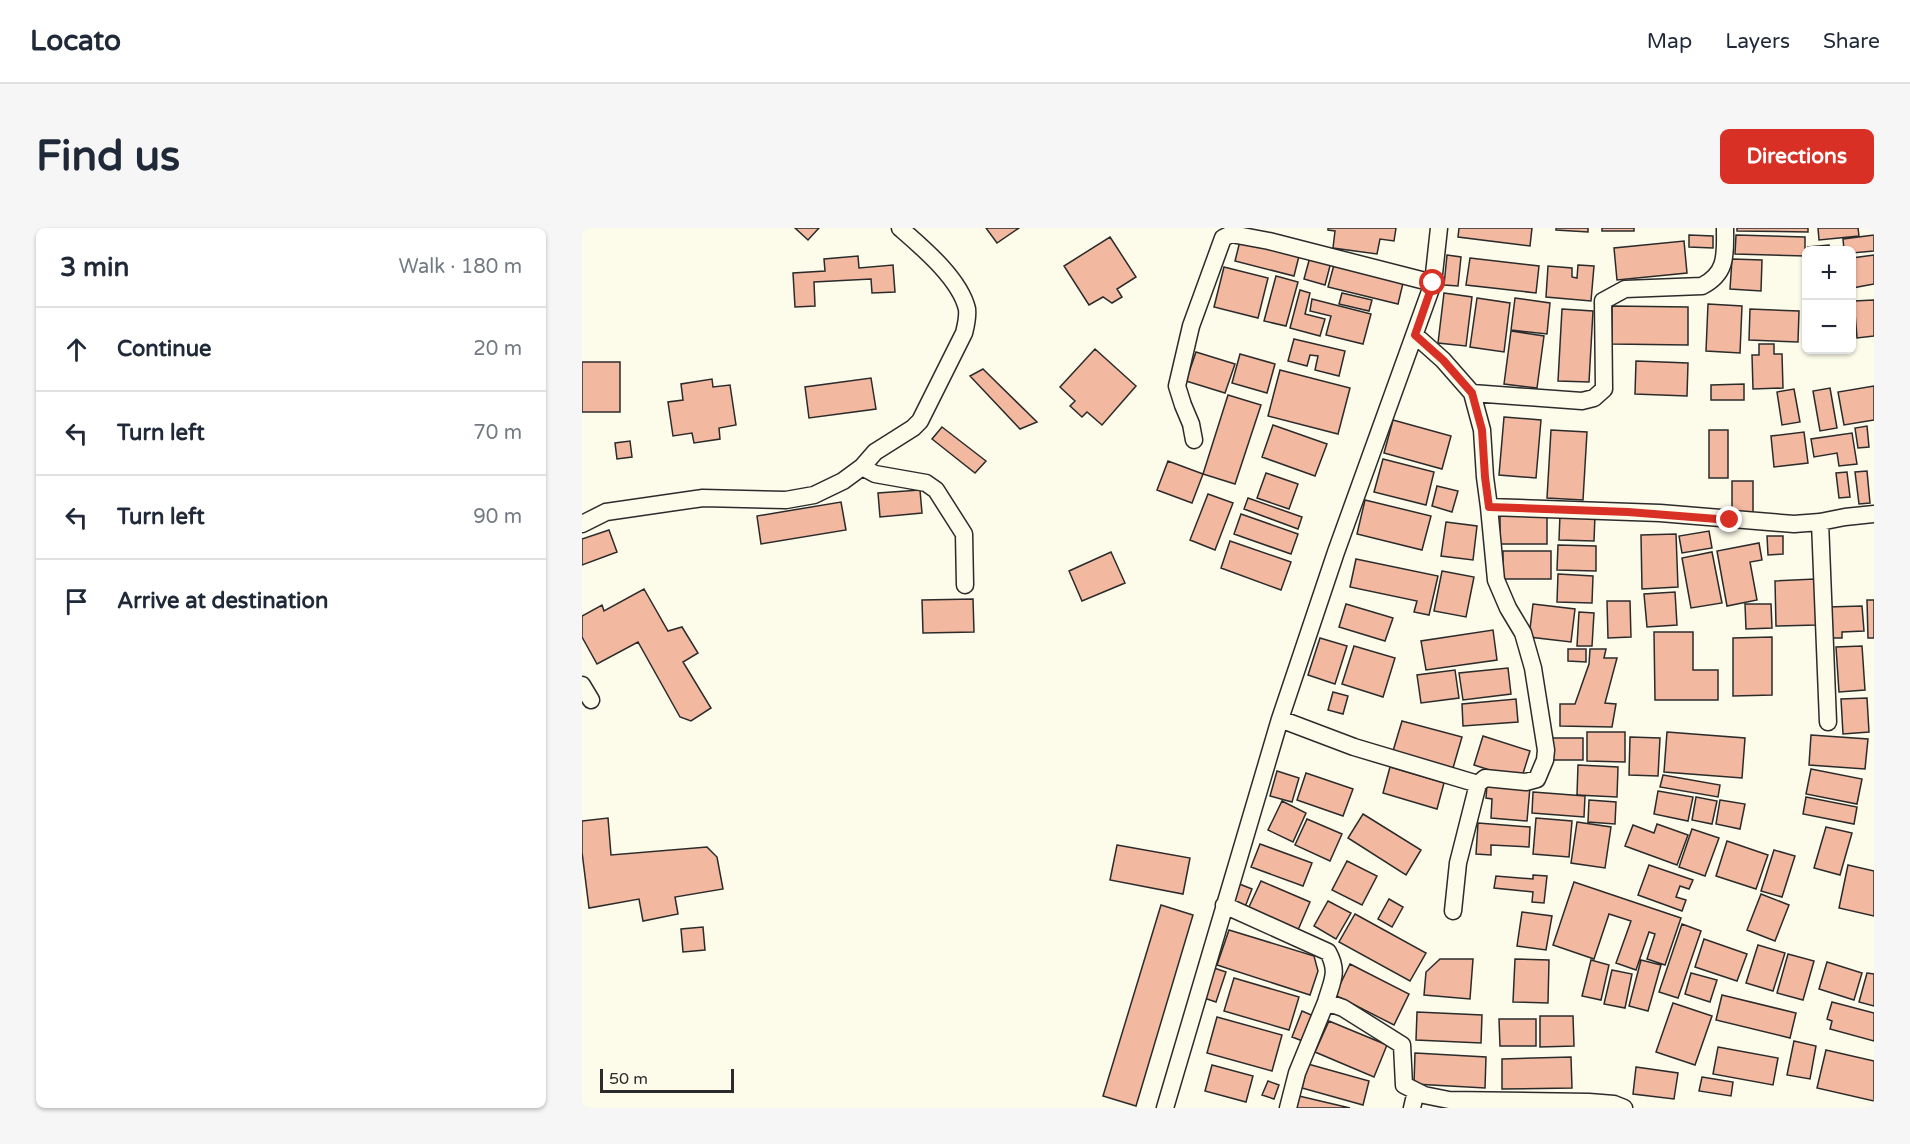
<!DOCTYPE html>
<meta charset="utf-8">
<style>
:root{--surface:#fff;--page:#f6f6f7;--text:#1f2937;--muted:#747a83;--line:#e0e1e3;--accent:#d93025}
body{margin:0;font-family:"Varela Round",sans-serif;background:var(--page);color:var(--text)}
.controls{position:absolute;right:18px;top:18px;display:grid;overflow:hidden;border-radius:9px;box-shadow:0 2px 4px #0004}
.controls button{width:54px;height:54px;display:grid;place-items:center;padding:0;border:0;border-bottom:2px solid var(--line);background:var(--surface);color:var(--text);font:30px sans-serif}
.scale{position:absolute;left:18px;bottom:15px;width:134px;box-sizing:border-box;padding-left:6px;border:3px solid #2b2b2b;border-top:0;font-size:16px;line-height:21px;white-space:nowrap;color:#2b2b2b;-webkit-text-stroke:4px #fdfbea;paint-order:stroke}
.stop{position:absolute;width:18px;height:18px;margin:-14px;border:4px solid #d93025;border-radius:50%;background:#fff}
.stop.end{background:#d93025;border-color:#fff;box-shadow:0 2px 6px #0008}
.list{margin:0;padding:0;list-style:none}
h2{display:flex;justify-content:space-between;align-items:center;height:78px;margin:0;padding:0 24px;font-size:26px}
h2 small{font-size:20px;font-weight:400;color:var(--muted)}
.list li{display:grid;grid-template-columns:39px 1fr auto;gap:18px;align-items:center;box-sizing:border-box;height:84px;padding:0 24px;border-top:2px solid var(--line)}
.list b{display:block;font-size:22px;white-space:nowrap}
.list em{font-size:20px;font-style:normal;color:var(--muted)}
.icon{flex:none;width:33px;height:33px;fill:none;stroke:currentColor;stroke-width:2;stroke-linecap:round;stroke-linejoin:round}
.map{position:relative;flex:none;width:1292px;height:880px;overflow:hidden;border-radius:9px}
header{display:flex;align-items:center;gap:36px;box-sizing:border-box;height:84px;padding:0 30px;background:var(--surface);border-bottom:2px solid var(--line)}
header strong{font-size:28px}
nav{display:flex;gap:33px;margin-inline-start:auto;font-size:21px}
.intro{display:flex;align-items:center;justify-content:space-between;box-sizing:border-box;height:144px;padding:0 36px}
h1{margin:0;font-size:42px}
.button{padding:15px 27px;border-radius:9px;background:var(--accent);color:#fff;font-size:21px;font-weight:700}
main{display:flex;gap:36px;padding:0 36px}
aside{flex:1;background:var(--surface);border-radius:9px;box-shadow:0 2px 4px #0004}
.map>svg:first-child{display:block}
.building{fill:#f2b8a0;stroke:#2b2b2b;stroke-width:1.5}
.lines{fill:none;stroke-linecap:round;stroke-linejoin:round}
.street-casing{stroke:#2b2b2b;stroke-width:19}
.street{stroke:#fdfbea;stroke-width:16}
.route{stroke:#d93025;stroke-width:8}
</style>
<header>
<strong>Locato</strong>
<nav><a>Map</a><a>Layers</a><a>Share</a></nav>
</header>
<div class="intro"><h1>Find us</h1><a class="button">Directions</a></div>
<main>
<aside>
<h2>3 min<small>Walk · 180 m</small></h2>
<ul class="list">
<li><svg class="icon" aria-label="ahead" viewBox="0 0 24 24"><path d="M12 20V5M6 11l6-6 6 6"/></svg><div><b>Continue</b></div><em>20 m</em></li>
<li><svg class="icon" aria-label="left" viewBox="0 0 24 24"><path d="M17 20v-9H6M10 6l-5 5 5 5"/></svg><div><b>Turn left</b></div><em>70 m</em></li>
<li><svg class="icon" aria-label="left" viewBox="0 0 24 24"><path d="M17 20v-9H6M10 6l-5 5 5 5"/></svg><div><b>Turn left</b></div><em>90 m</em></li>
<li><svg class="icon" aria-label="arrive" viewBox="0 0 24 24"><path d="M6 21V4h12l-3 4 3 4H6"/></svg><div><b>Arrive at destination</b></div></li>
</ul>
</aside>
<div class="map">
<svg width="1292" height="880" viewBox="0 0 1292 880">
<rect width="100%" height="100%" fill="#fdfbea"/>
<!-- building -->
<path class="building" d="M213,0H237L226,12Z
M404,0H437L415,15Z
M746,0H814L812,13L798,11L795,26L751,20L753,3L746,2Z
M877,0H950L948,18L876,9Z
M974,0H1006V4L974,2Z
M1020,0H1052V3H1020Z
M1155,0H1226V4L1155,3Z
M1236,0H1276L1277,8L1237,12Z
M1107,7L1131,8V20L1107,19Z
M1154,7L1223,9V28L1153,26Z
M1292,7V23L1270,25V22H1262L1261,11Z
M528,9L554,49L535,61L540,69L530,75L521,69L507,77L482,38Z
M658,13L717,28L712,48L653,33Z
M1102,13L1105,45L1035,52L1032,20Z
M1247,17L1248,22H1227L1226,19Z
M865,27L879,29L876,58L862,57Z
M1292,27V56L1270,60V30Z
M276,28L277,40L311,37L313,64L290,65L289,51L232,54L233,78L213,79L211,45L243,43L242,31Z
M728,29L749,34L743,57L722,51Z
M888,30L957,38L954,65L884,57Z
M1150,31L1180,32L1179,63L1148,61Z
M753,33L822,51L816,76L746,59Z
M996,37L1012,38L1009,73L964,69L966,38L990,40V49L995,50Z
M642,39L686,50L676,90L632,79Z
M694,48L716,54L704,98L682,93Z
M718,62L728,65L723,86L743,91L738,108L708,100Z
M760,65L790,72L787,83L757,76Z
M862,65L890,69L884,118L856,115Z
M895,70L928,75L922,124L888,119Z
M933,70L968,75L965,106L929,102Z
M730,71L789,86L781,116L744,107L749,88L728,83Z
M1292,72V108L1275,110L1272,73Z
M1126,76L1160,78L1158,125L1124,123Z
M1030,78L1106,79V117L1030,116Z
M980,81L1011,83L1007,154L976,153Z
M1168,81L1217,83L1216,114L1167,112Z
M929,103L962,108L955,160L922,156Z
M712,111L763,123L757,148L733,142L736,128L728,127L725,138L706,133Z
M1177,116H1192V126H1200L1201,160L1171,161L1170,127H1177Z
M513,121L554,158L520,197L505,184L500,189L488,178L493,173L478,159Z
M614,124L653,136L643,165L604,153Z
M658,126L693,136L685,165L650,155Z
M1054,133L1106,135L1105,168L1053,166Z
M0,134H38V184H0Z
M401,141L455,194L438,201L388,148Z
M698,142L768,160L756,206L686,188Z
M289,150L294,181L227,190L223,159Z
M130,151L131,159L148,157L154,197L137,200L138,211L112,215L110,205L91,208L86,174L101,172L99,156Z
M1162,156V172H1129V157Z
M1292,158V192L1262,197L1256,164Z
M1248,160L1255,200L1238,203L1231,163Z
M1212,161L1218,194L1200,197L1195,164Z
M646,167L679,177L653,256L621,246Z
M922,189L959,192L954,250L917,247Z
M811,192L869,208L860,241L802,225Z
M691,197L745,216L733,248L680,229Z
M1285,198L1287,219L1276,220L1273,200Z
M360,199L404,233L393,245L350,211Z
M969,202L1005,204L1001,272L965,270Z
M1127,202H1146V250H1127Z
M1222,204L1226,235L1192,239L1189,208Z
M1270,205L1275,236L1257,238L1255,225L1232,229L1229,211Z
M48,213L50,229L35,231L33,215Z
M801,231L852,244L844,277L792,264Z
M586,233L621,246L610,275L575,262Z
M1285,243L1288,275L1277,276L1273,244Z
M1265,244L1268,269L1257,270L1254,245Z
M684,245L716,256L707,281L675,270Z
M1150,253H1171V287H1150Z
M855,258L876,263L870,284L850,278Z
M338,262L340,285L298,289L296,265Z
M626,266L651,275L633,322L608,312Z
M666,270L720,289L716,301L662,281Z
M783,272L849,288L840,322L775,306Z
M259,274L264,302L179,316L175,288Z
M659,286L716,306L709,326L652,306Z
M978,286L1013,287L1012,313L977,312Z
M965,287V316H918V288Z
M864,294L895,298L891,332L859,328Z
M27,302L35,324L0,337V311Z
M1127,303L1130,320L1100,325L1097,308Z
M1094,306L1096,359L1060,361L1059,307Z
M1185,308H1201V326L1186,327Z
M648,313L709,334L699,362L639,340Z
M1177,315L1180,332L1168,334L1175,372L1145,378L1135,323Z
M976,317L1014,318V343L975,342Z
M921,323H969V351H921Z
M529,324L543,355L500,373L487,343Z
M1130,324L1140,375L1109,380L1100,330Z
M774,331L856,348L847,387L832,384L835,373L768,359Z
M860,343L892,349L884,389L852,383Z
M976,346L1011,348L1010,375L975,374Z
M1233,351L1235,397L1194,398L1193,353Z
M62,361L86,403L100,399L116,425L101,434L129,480L109,493L98,489L56,414L15,436L0,409V388L20,377L22,383Z
M1093,364L1095,397L1065,399L1062,366Z
M391,371L392,404L341,405L340,372Z
M1285,372H1292V410H1286Z
M1025,373H1048L1049,409L1026,410Z
M764,376L811,390L803,413L757,399Z
M951,376L993,381L989,414L947,409Z
M1163,376H1189L1190,400L1164,401Z
M1280,378L1282,403L1260,404V410H1247L1246,379Z
M997,384L1012,385L1010,418H995Z
M911,402L915,432L844,442L839,413Z
M1072,404H1111V442H1136V472H1073Z
M1190,409V467L1151,468V410Z
M738,410L765,418L753,456L726,447Z
M772,418L813,430L801,469L760,456Z
M1280,418L1283,462L1257,464L1254,419Z
M986,421H1004V434L986,433Z
M1008,421H1024L1022,430H1035L1023,475L1034,476L1030,499L978,498V476H993L1007,436Z
M926,440L929,466L881,472L877,445Z
M873,442L877,470L839,475L835,447Z
M751,464L766,468L761,486L746,482Z
M1285,470L1287,504L1261,506L1259,471Z
M934,471L936,494L881,498L880,476Z
M820,493L880,509L871,540L811,523Z
M1005,504H1043V534L1005,533Z
M1085,504L1163,510L1160,550L1082,544Z
M1229,507L1286,511L1283,541L1227,537Z
M901,508L948,523L939,552L892,537Z
M1048,509L1078,510L1076,548L1047,547Z
M966,510H1001V532H966Z
M996,537L1036,539L1035,569L995,567Z
M808,539L862,555L855,581L801,565Z
M1229,541L1280,551L1275,576L1224,566Z
M695,543L717,550L710,574L688,568Z
M724,545L771,561L761,588L715,572Z
M1081,547L1138,557L1136,569L1078,559Z
M905,556L948,559L945,593L909,590L910,571L904,570Z
M1076,563L1111,569L1106,593L1072,586Z
M951,564L1003,568L1002,589L950,585Z
M1114,569L1135,573L1130,596L1110,592Z
M1224,569L1275,579L1272,596L1221,586Z
M1007,572L1034,574L1033,596L1006,594Z
M1138,572L1163,576L1158,601L1134,596Z
M700,573L724,585L711,614L686,602Z
M781,586L839,622L824,647L766,610Z
M26,590L29,627L125,619L135,629L141,661L93,669L96,686L61,693L57,671L7,680L0,624V593Z
M954,590L990,593L987,629L951,626Z
M725,591L760,606L748,633L713,617Z
M995,594L1029,599L1023,640L989,635Z
M896,595L948,599L947,619L909,617V627L894,626Z
M1075,596L1106,607L1095,637L1043,618L1051,597L1072,605Z
M1244,599L1270,605L1258,647L1232,640Z
M1110,601L1137,610L1123,648L1097,639Z
M1145,613L1186,627L1174,661L1134,648Z
M678,616L730,635L721,658L669,639Z
M535,617L608,630L601,666L528,652Z
M1192,622L1213,628L1200,669L1179,663Z
M765,633L795,648L780,677L750,662Z
M1067,637L1111,652L1107,661L1098,658L1094,669L1104,672L1100,683L1056,667Z
M1266,637L1292,643V688L1257,680Z
M951,647L965,648L962,675L950,674L951,664L912,660L914,648L951,651Z
M679,653L728,674L716,702L666,681Z
M992,654L1099,690L1083,737L1065,731L1073,706L1067,704L1054,742L1034,735L1049,693L1027,686L1012,731L971,717Z
M655,655L670,661L663,679L648,673Z
M1179,666L1207,677L1193,713L1165,702Z
M807,671L821,679L810,699L796,691Z
M746,673L769,685L754,711L732,698Z
M579,677L611,687L554,878L521,868Z
M940,684L970,688L964,722L935,718Z
M773,686L844,725L828,753L757,714Z
M1100,696L1119,703L1096,770L1077,764Z
M121,699L123,722L101,724L99,701Z
M647,702L732,728L736,743L728,767L635,737Z
M1122,711L1165,726L1155,753L1113,739Z
M1176,717L1203,725L1191,763L1164,755Z
M1206,726L1232,733L1221,772L1195,765Z
M858,731H891L888,771L842,767L844,744Z
M933,731L967,732L966,775L931,774Z
M1009,732L1027,737L1019,772L1000,768Z
M1059,732L1079,737L1066,783L1047,778Z
M1245,734L1280,745L1272,772L1237,761Z
M768,736L827,766L812,797L753,767Z
M629,739L644,744L634,774L619,769Z
M1030,742L1050,746L1043,780L1022,776Z
M1109,745L1135,752L1128,774L1103,766Z
M1285,745L1292,746V778L1277,774Z
M652,750L717,769L707,802L642,783Z
M1140,767L1214,785L1208,810L1134,792Z
M1250,774L1292,785V813L1248,801L1250,793L1245,791Z
M1091,775L1130,788L1113,837L1074,824Z
M720,783L736,790L726,815L710,809Z
M835,784L900,787L899,815L834,812Z
M958,788H991L992,818L958,819Z
M635,789L700,807L690,843L625,825Z
M917,791H954V818H918Z
M747,793L805,817L792,849L733,824Z
M1212,813L1234,818L1228,851L1205,847Z
M1136,819L1196,830L1191,857L1131,846Z
M1244,822L1292,833V873L1235,860Z
M833,825L904,829L903,860L832,856Z
M989,829L990,860L920,861V831Z
M726,836L787,853L781,877L720,860Z
M630,837L671,848L664,874L623,863Z
M1054,839L1096,845L1092,871L1051,866Z
M1120,849L1151,854L1149,868L1117,863Z
M686,853L697,857L692,871L680,867Z
M717,868L768,880H714Z"/>
<g class="lines">
<defs>
<path id="street" d="M833,107L861,132L890,165L900,202L903,249L907,279L914,352L926,380L941,405L951,440L964,522L963,532L955,551L944,554L903,550L896,556L876,635L871,683
M890,165L1000,173L1012,170L1022,161L1021,73L1043,61L1120,58C1146,45 1143,25 1143,0
M612,212L609,196L601,177L595,158L609,98L641,10L649,6L687,13L851,55
M280,239L293,246L344,255L354,262L382,306L383,357
M907,279L1078,285L1212,296L1238,294L1263,289L1292,286
M1238,294L1246,494
M0,296L24,284L121,270L204,272L232,267L261,253L280,239L293,224L331,200L338,193L382,105C384,97 386,90 385,81C378,51 341,20 318,0
M0,457L9,472
M698,491L772,519L896,556
M642,677L746,724C757,744 750,753 744,774L761,780L820,817L822,857L842,867L867,872L1007,874L1032,876L1042,880
M583,880L698,491L754,324L851,55L857,0
M706,880L715,845L744,774
M830,880L834,863"/>
</defs>
<!-- street casing -->
<use href="#street" class="street-casing"/>
<!-- street -->
<use href="#street" class="street"/>
</g>
<g class="lines">
<!-- route -->
<path class="route" d="M851,55L833,107L861,132L890,165L900,202L903,249L907,279L1046,284L1148,292"/>
</g>
</svg>
<div class="controls">
<button>+</button>
<button>−</button>
</div>
<div class="scale">50 m</div>
<div class="stop" style="left:851px;top:55px"></div>
<div class="stop end" style="left:1148px;top:292px"></div>
</div>
</main>
